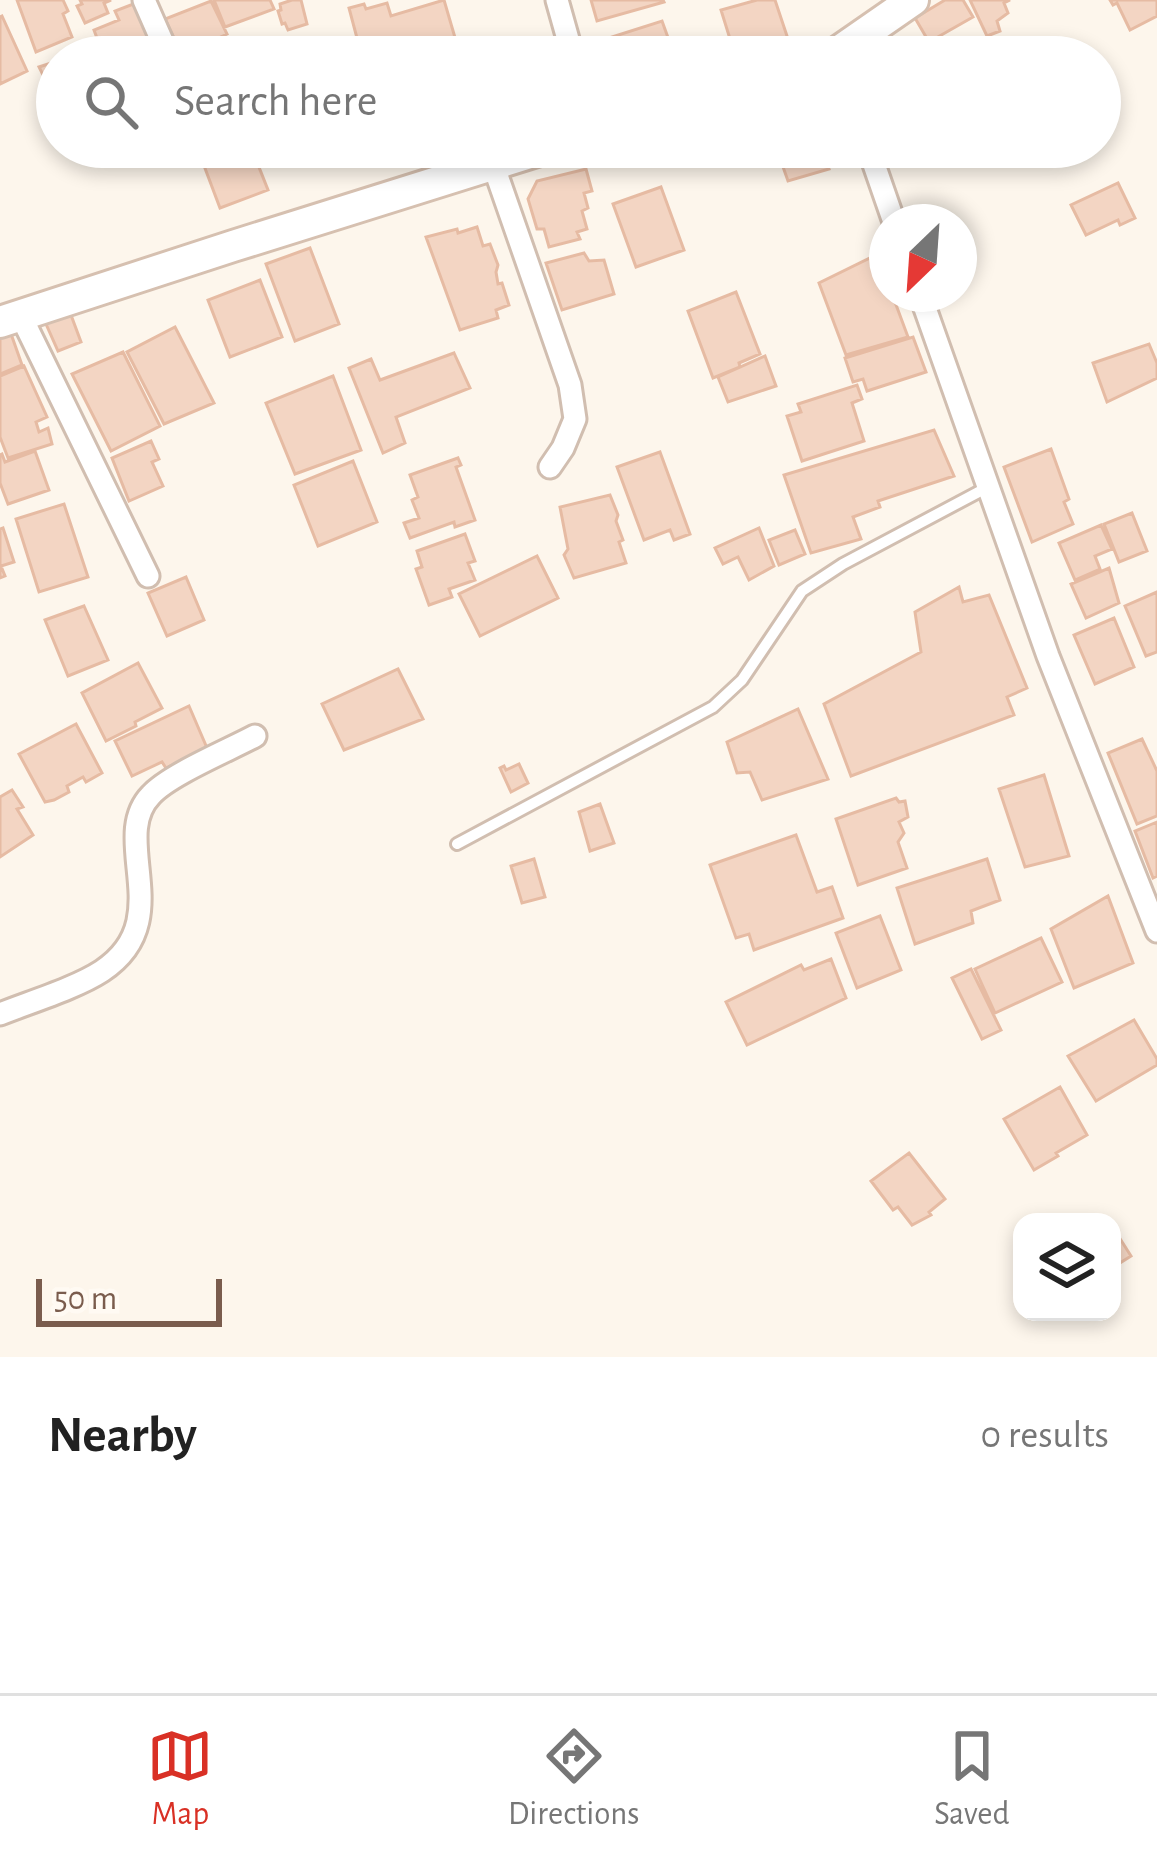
<!DOCTYPE html>
<style>
:root{--surface:#fff;--page:#f6f6f6;--text:#222;--muted:#767676;--line:#e0e0e0;--accent:#d93025}
body{margin:0;font-family:"Alegreya Sans",sans-serif;background:var(--page);color:var(--text)}
.controls{position:absolute;right:36px;bottom:36px;display:grid;overflow:hidden;border-radius:24px;box-shadow:0 6px 18px #0003}
.controls button{width:108px;height:108px;display:grid;place-items:center;padding:0;border:0;border-bottom:3px solid var(--line);background:var(--surface);color:var(--text);font:60px sans-serif}
.compass{position:absolute;left:869px;top:204px;width:108px;height:108px;border-radius:50%;background:var(--surface);box-shadow:0 6px 18px #0003;rotate:205deg}
.scale{position:absolute;left:36px;bottom:30px;width:186px;box-sizing:border-box;padding-left:12px;border:6px solid #7a5c4d;border-top:0;font-size:33px;line-height:42px;white-space:nowrap;color:#7a5c4d;-webkit-text-stroke:9px #fffaf3;paint-order:stroke}
.list{margin:0;padding:0;list-style:none}
h2{display:flex;justify-content:space-between;align-items:center;height:156px;margin:0;padding:0 48px;font-size:51px}
h2 small{font-size:39px;font-weight:400;color:var(--muted)}
.icon{flex:none;width:66px;height:66px;fill:none;stroke:currentColor;stroke-width:2;stroke-linecap:round;stroke-linejoin:round}
.map{position:relative;flex:none;width:1157px;height:1357px;overflow:hidden}
.search{position:absolute;background:var(--surface);box-shadow:0 6px 18px #0003;left:36px;right:36px;top:36px;height:132px;display:flex;align-items:center;gap:30px;box-sizing:border-box;padding:0 42px;border-radius:66px;color:var(--muted);font-size:45px}
.sheet{height:336px;background:var(--surface)}
nav{display:flex;justify-content:space-around;align-items:center;box-sizing:border-box;height:168px;border-top:3px solid var(--line);background:var(--surface);font-size:33px;color:var(--muted)}
nav a{display:grid;justify-items:center;gap:6px}
nav .on{color:var(--accent)}
.map>svg:first-child{display:block}
.building{fill:#f3d5c3;stroke:#e6bba3;stroke-width:3}
.lines{fill:none;stroke-linecap:round;stroke-linejoin:round}
.lane-casing{stroke:#d1beb0;stroke-width:16}
.street-casing{stroke:#d1beb0;stroke-width:27}
.secondary-casing{stroke:#d6c0b0;stroke-width:36}
.lane{stroke:#fff;stroke-width:10}
.street{stroke:#fff;stroke-width:21}
.secondary{stroke:#fff;stroke-width:30}
</style>
<div class="map">
<svg width="1157" height="1357" viewBox="0 0 1157 1357">
<rect width="100%" height="100%" fill="#fdf6ec"/>
<!-- building -->
<path class="building" d="M17,0H63L68,11L63,14L72,37L36,52Z
M80,0H111L104,3L108,13L85,23L77,6L82,4Z
M214,0H270L274,9L225,27Z
M292,0H301L307,24L288,30L285,23L282,24L278,11L281,10L280,4Z
M444,0L456,41L414,53L415,57H377L376,53L362,57L349,8L364,4L366,9L387,3L391,16Z
M591,0H663L664,2L597,21Z
M757,0H775L788,39L735,55L721,10Z
M945,0H963L973,17L929,42L915,18Z
M970,0H1010L1004,3L1008,13L997,21L1000,31L987,36Z
M1110,0H1157V16L1130,30L1117,3L1113,5Z
M211,1L227,34L182,55L165,19Z
M136,3L155,52L143,57H104L94,30L119,20L115,11Z
M2,16L27,71L0,84V17Z
M662,21L675,57H597L593,43Z
M57,61V104L49,106L45,97L51,91L39,67Z
M197,147H251L268,190L220,208Z
M776,147H821L829,169L788,181Z
M586,169L592,191L584,193L588,208L582,211L587,229L577,232L580,239L549,247L544,229H537L528,199L537,181Z
M1118,183L1135,218L1120,225L1118,220L1086,235L1071,205Z
M661,187L684,250L636,267L613,204Z
M477,227L483,246L490,244L498,265L496,272L498,284L502,283L509,305L496,310L498,318L460,330L426,237L457,229L458,233Z
M310,248L339,324L295,341L266,264Z
M882,252L887,277V294H892L908,337L846,355L819,283Z
M584,253L589,261L604,260L614,294L562,310L546,263Z
M260,280L282,337L230,357L208,300Z
M736,292L760,354L739,363L740,367L713,378L688,311Z
M68,307L81,342L58,351L42,315Z
M175,327L214,403L164,424L127,352Z
M10,331L22,365L0,374V335Z
M913,337L926,372L867,391L863,379L853,382L845,358Z
M1149,344L1157,363V378L1107,402L1093,363Z
M123,352L160,426L111,451L72,374Z
M454,353L470,388L396,417L405,443L383,453L349,368L371,359L380,380Z
M765,356L776,386L728,402L718,377Z
M24,366L47,417L36,422L39,432L48,428L52,444L8,458L0,437V376Z
M333,376L361,450L295,474L266,403Z
M857,385L862,399L852,403L864,441L802,461L787,416L801,412L798,404Z
M934,430L954,476L878,501L880,507L853,517L861,539L811,553L784,475Z
M151,441L159,459L152,462L163,486L129,501L112,458Z
M1051,449L1069,499L1064,502L1073,524L1032,542L1004,467Z
M35,451L49,490L8,504L0,483V455L2,454L5,462Z
M660,452L690,534L674,540L670,530L644,540L617,467Z
M458,458L461,465L456,467L475,520L455,527L454,522L410,538L404,523L419,518L412,500L418,497L410,475Z
M353,461L377,522L318,546L294,485Z
M610,495L618,515L616,521L623,540L619,542L626,563L574,578L564,555L568,549L560,507Z
M64,504L88,577L39,592L16,519Z
M1132,513L1147,551L1119,562L1104,524Z
M1101,525L1112,549L1095,556L1100,569L1075,580L1059,543Z
M3,528L14,562L1,566L5,576L0,578V529Z
M759,528L774,566L749,580L738,557L723,564L715,548Z
M795,530L805,554L779,565L769,540Z
M465,534L475,561L468,563L475,580L449,589L452,597L429,605L416,569L422,567L417,551Z
M537,556L558,598L480,636L459,594Z
M1109,568L1119,603L1086,618L1071,584Z
M186,577L204,620L167,636L148,593Z
M959,587L963,602L989,595L1027,688L1007,697L1014,715L851,776L824,704L921,652L915,612Z
M1157,592V652L1146,656L1125,606Z
M84,606L108,660L68,676L45,620Z
M1114,618L1134,667L1095,684L1074,635Z
M138,663L162,708L135,722L136,726L106,741L82,693Z
M398,669L423,719L344,750L322,704Z
M189,706L207,748L166,768L162,762L132,776L115,741Z
M798,709L828,779L762,800L750,772L737,773L727,742Z
M76,724L102,773L86,782L83,777L67,786L69,792L54,800L45,802L19,754Z
M1142,739L1157,771V816L1137,824L1108,753Z
M519,764L528,783L511,792L500,768L504,766L506,770Z
M1044,775L1069,856L1025,867L999,789Z
M12,790L23,807L17,809L33,835L0,857V797Z
M896,798L899,802L905,801L908,817L899,822L904,833L898,842L907,868L858,885L836,819Z
M600,804L614,843L590,851L579,812Z
M1157,822V876L1153,878L1135,831Z
M796,835L817,892L832,887L843,918L754,950L749,934L736,938L710,865Z
M534,859L545,897L522,903L511,866Z
M987,859L1000,900L971,911L973,923L915,944L897,888Z
M1108,896L1133,963L1074,988L1051,929Z
M880,916L901,970L857,988L836,933Z
M1041,938L1062,982L995,1013L975,969Z
M831,959L846,998L747,1045L726,1002L801,965L804,970Z
M971,969L1001,1030L982,1039L952,978Z
M1134,1020L1157,1059V1065L1096,1101L1068,1056Z
M1060,1087L1087,1135L1056,1153L1058,1156L1034,1170L1004,1119Z
M909,1153L945,1199L929,1212L931,1215L912,1225L898,1207L893,1210L871,1181Z
M1112,1226L1131,1256L1112,1268Z"/>
<g class="lines">
<defs>
<path id="lane" d="M457,844L713,707L742,680L802,591L843,564L988,487"/>
<path id="street" d="M144,0L169,57
M557,0L573,57
M868,147L894,222
M493,164L570,385L575,419L563,448L550,467
M920,294L1048,656L1157,931
M21,316L148,576
M0,1014C30,1002 76,988 102,971C179,920 108,839 151,795C169,775 229,750 255,736"/>
<path id="secondary" d="M825,57L835,54L913,0
M0,322L233,246L549,147"/>
</defs>
<!-- lane casing -->
<use href="#lane" class="lane-casing"/>
<!-- street casing -->
<use href="#street" class="street-casing"/>
<!-- secondary casing -->
<use href="#secondary" class="secondary-casing"/>
<!-- lane -->
<use href="#lane" class="lane"/>
<!-- street -->
<use href="#street" class="street"/>
<!-- secondary -->
<use href="#secondary" class="secondary"/>
</g>
</svg>
<div class="controls">
<button><svg class="icon" aria-label="layers" viewBox="0 0 24 24"><path d="M12 4l9 5-9 5-9-5zM3 14l9 5 9-5"/></svg></button>
</div>
<svg class="compass" viewBox="-18 -18 36 36"><path d="M0-13l5 13h-10z" fill="#e53935"/><path d="M0 13l5-13h-10z" fill="#767676"/></svg>
<div class="scale">50 m</div>
<div class="search"><svg class="icon" aria-label="search" viewBox="0 0 24 24"><circle cx="10" cy="10" r="6"/><path d="M15 15l6 6"/></svg>Search here</div>
</div>
<section class="sheet">
<h2>Nearby<small>0 results</small></h2>
<ul class="list">
</ul>
</section>
<nav>
<a class="on"><svg class="icon" aria-label="map" viewBox="0 0 24 24"><path d="M3 6l6-2 6 2 6-2v14l-6 2-6-2-6 2zM9 4v14M15 6v14"/></svg>Map</a>
<a><svg class="icon" aria-label="directions" viewBox="0 0 24 24"><path d="M12 3l9 9-9 9-9-9zM9 14v-3h6M13 9l2 2-2 2"/></svg>Directions</a>
<a><svg class="icon" aria-label="saved" viewBox="0 0 24 24"><path d="M7 4h10v16l-5-4-5 4z"/></svg>Saved</a>
</nav>
